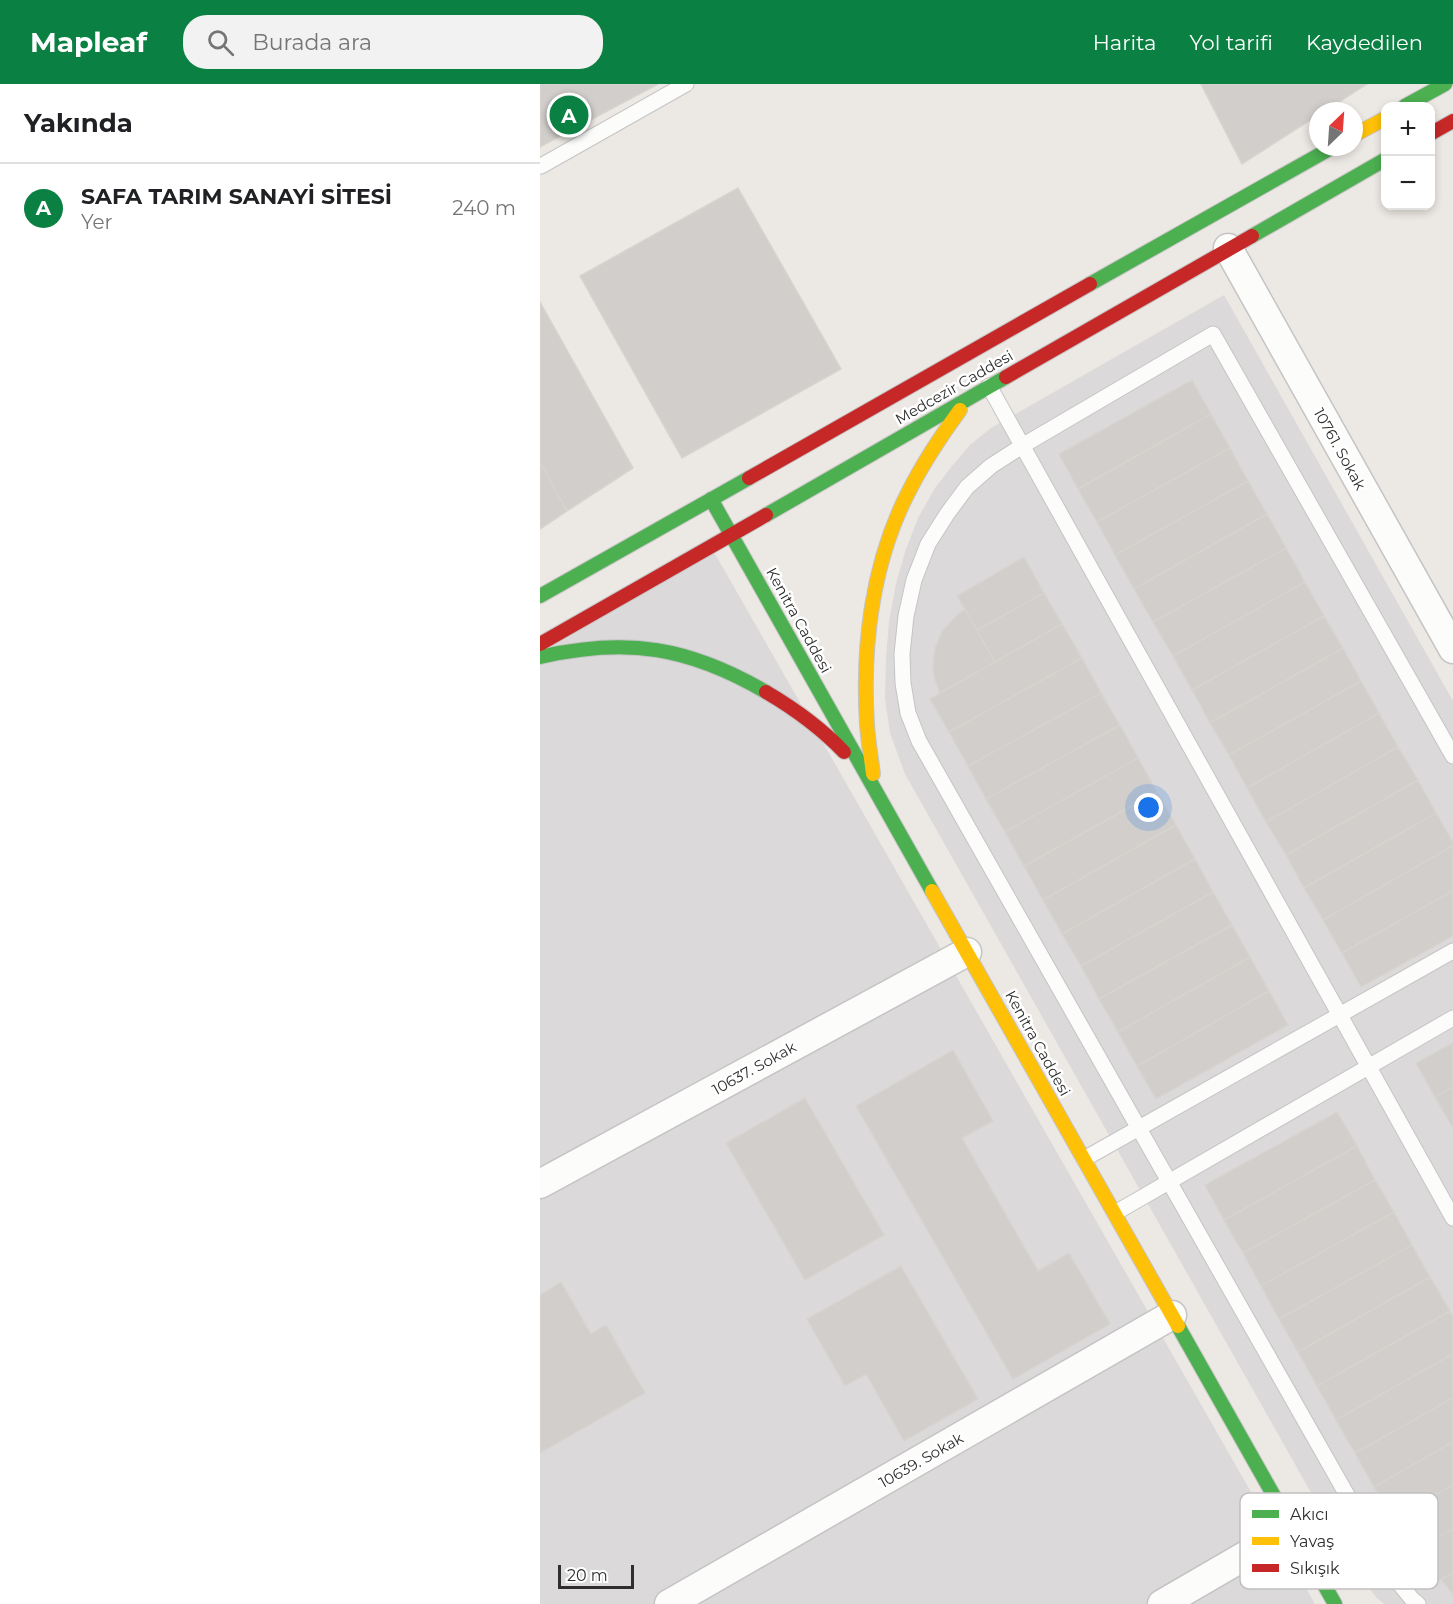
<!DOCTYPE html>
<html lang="tr">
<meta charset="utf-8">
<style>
:root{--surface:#fff;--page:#f2f2f2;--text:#202124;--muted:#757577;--line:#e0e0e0;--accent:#0b8043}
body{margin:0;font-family:Montserrat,sans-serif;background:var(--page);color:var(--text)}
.controls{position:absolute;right:18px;top:18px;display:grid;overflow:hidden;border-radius:12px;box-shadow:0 3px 9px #0003}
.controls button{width:54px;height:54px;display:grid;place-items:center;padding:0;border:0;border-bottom:2px solid var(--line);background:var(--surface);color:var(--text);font:30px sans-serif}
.compass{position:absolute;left:769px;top:18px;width:54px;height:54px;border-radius:50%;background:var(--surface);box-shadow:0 3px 9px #0003;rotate:25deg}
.scale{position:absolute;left:18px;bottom:15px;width:76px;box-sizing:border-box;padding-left:6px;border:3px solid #2e2e2e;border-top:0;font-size:16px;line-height:21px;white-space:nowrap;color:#2e2e2e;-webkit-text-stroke:4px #fff;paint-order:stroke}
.you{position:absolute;left:609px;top:724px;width:21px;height:21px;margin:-15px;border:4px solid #fff;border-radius:50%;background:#1a73e8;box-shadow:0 0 0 9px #1a73e833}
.badge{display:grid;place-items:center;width:39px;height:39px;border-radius:50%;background:var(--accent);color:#fff;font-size:20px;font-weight:700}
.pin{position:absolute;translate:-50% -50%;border:3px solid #fff;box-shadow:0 2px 6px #0006}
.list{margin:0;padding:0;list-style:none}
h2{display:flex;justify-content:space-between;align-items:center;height:78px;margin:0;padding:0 24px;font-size:26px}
h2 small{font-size:20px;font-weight:400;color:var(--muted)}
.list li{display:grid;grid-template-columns:39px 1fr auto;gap:18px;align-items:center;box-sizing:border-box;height:90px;padding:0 24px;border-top:2px solid var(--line)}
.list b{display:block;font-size:22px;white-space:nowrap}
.list p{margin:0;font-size:20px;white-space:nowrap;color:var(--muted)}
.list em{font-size:20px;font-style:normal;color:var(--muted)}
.icon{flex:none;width:33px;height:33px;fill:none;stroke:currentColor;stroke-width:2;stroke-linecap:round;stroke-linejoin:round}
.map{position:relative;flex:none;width:913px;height:1520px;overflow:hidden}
header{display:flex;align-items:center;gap:36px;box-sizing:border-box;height:84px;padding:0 30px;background:var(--accent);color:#fff}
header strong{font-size:28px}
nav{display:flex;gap:33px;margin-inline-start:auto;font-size:21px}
.search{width:420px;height:54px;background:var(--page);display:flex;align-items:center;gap:15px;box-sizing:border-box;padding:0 21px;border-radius:24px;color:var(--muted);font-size:22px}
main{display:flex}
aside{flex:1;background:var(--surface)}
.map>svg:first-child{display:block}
.industrial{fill:#dcd9db}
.building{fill:#d1cecb;stroke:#d7d4d0;stroke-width:1.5}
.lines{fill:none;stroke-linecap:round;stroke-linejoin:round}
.lane-casing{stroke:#c5c4c5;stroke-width:17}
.street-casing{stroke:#c5c4c5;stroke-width:31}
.fast-casing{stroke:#c5c4c5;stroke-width:16}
.slow-casing{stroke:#c5c4c5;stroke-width:16}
.jam-casing{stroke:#c5c4c5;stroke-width:16}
.lane{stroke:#fcfcfb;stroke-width:15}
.street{stroke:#fcfcfb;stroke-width:28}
.fast{stroke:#4caf50;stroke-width:14}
.slow{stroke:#ffc107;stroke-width:14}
.jam{stroke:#c62828;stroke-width:14}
.labels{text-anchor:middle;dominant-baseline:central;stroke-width:5;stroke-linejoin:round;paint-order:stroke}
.street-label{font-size:15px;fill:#2e2e2e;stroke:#fff}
.key{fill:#fff;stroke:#c0c0c0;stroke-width:1.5}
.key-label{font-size:16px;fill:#2e2e2e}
</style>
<header>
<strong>Mapleaf</strong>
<div class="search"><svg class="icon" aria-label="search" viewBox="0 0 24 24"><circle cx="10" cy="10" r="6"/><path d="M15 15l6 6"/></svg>Burada ara</div>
<nav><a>Harita</a><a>Yol tarifi</a><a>Kaydedilen</a></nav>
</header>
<main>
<aside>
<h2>Yakında<small></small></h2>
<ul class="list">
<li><span class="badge">A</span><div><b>SAFA TARIM SANAYİ SİTESİ</b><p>Yer</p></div><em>240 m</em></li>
</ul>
</aside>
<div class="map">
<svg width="913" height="1520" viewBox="0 0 913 1520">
<rect width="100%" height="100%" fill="#ece8e4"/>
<!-- industrial -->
<path class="industrial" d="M684,211L913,617V1520H844L836,1513L813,1483L365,690L350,649L345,615L346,575L349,537L356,500L365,468L378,434L395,404L412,382L430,361L451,344Z
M174,468L775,1520H0V570Z"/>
<!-- building -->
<path class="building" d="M0,0H118L0,63Z
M661,0H827L785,27H778V31L702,80Z
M198,104L301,285L142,374L40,192Z
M0,218L93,384L27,427L0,378Z
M652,296L671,330L538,405L519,370Z
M671,330L690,364L557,438L538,405Z
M690,364L708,397L575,471L557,438Z
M0,378L27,427L0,445Z
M708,397L727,430L594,505L575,471Z
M727,430L746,464L613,538L594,505Z
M746,464L765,498L633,572L613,538Z
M484,473L504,509L437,546L417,512Z
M765,498L784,532L652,606L633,572Z
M504,509L522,540L455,578L437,546Z
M425,525L455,578L400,609L394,593L393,584L395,564L403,546L417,531Z
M784,532L803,564L670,639L652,606Z
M522,540L542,574L409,648L390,615Z
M803,564L821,597L689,671L670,639Z
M542,574L561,609L428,682L409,648Z
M821,597L839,629L707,704L689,671Z
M561,609L580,641L446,715L428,682Z
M839,629L858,663L726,738L707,704Z
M580,641L598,674L465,748L446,715Z
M858,663L878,696L746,771L726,738Z
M598,674L617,708L484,782L465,748Z
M878,696L896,729L764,804L746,771Z
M617,708L636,741L503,816L484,782Z
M896,729L913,758V762L783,836L764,804Z
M636,741L655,775L522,850L503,816Z
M913,762V807L802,869L783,836Z
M655,775L673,808L541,882L522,850Z
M913,807V852L821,903L802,869Z
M673,808L692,841L559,915L541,882Z
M692,841L710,873L578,948L559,915Z
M710,873L729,907L597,982L578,948Z
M729,907L748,941L616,1015L597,982Z
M913,959V1003L895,1013L876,979Z
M413,966L453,1037L422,1054L498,1187L529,1169L570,1240L473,1295L316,1022Z
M913,1003V1044L895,1013Z
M265,1014L344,1151L265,1196L186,1059Z
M797,1028L817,1062L684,1136L665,1101Z
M817,1062L835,1096L703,1169L684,1136Z
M835,1096L854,1128L721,1202L703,1169Z
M854,1128L872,1161L739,1235L721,1202Z
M872,1161L890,1193L758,1268L739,1235Z
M361,1182L438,1315L364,1357L326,1290L305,1302L267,1235Z
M890,1193L910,1227L777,1302L758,1268Z
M21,1198L51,1250L66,1241L105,1309L0,1369V1211Z
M910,1227L913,1233V1270L796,1336L777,1302Z
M913,1270V1314L815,1369L796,1336Z
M913,1314V1358L834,1403L815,1369Z
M913,1358V1401L852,1435L834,1403Z
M913,1401V1445L871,1468L852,1435Z
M913,1445V1489L890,1502L871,1468Z
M913,1489V1510L901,1495Z"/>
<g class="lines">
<defs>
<path id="lane" d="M1,82L146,0
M449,302L913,1134
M544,1075L913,867
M575,1129L913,934
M878,1520L872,1515L853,1492L379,657L368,629L363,599L362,570L366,532L374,496L388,460L407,430L427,403L451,382L482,362L673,250L913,672"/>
<path id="street" d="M688,164L913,565
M0,1100L427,868
M129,1520L632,1231
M622,1520L753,1444"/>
<path id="fast" d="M865,22L905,0
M712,152L846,75
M550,200L793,63
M171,415L392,807
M226,431L466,293
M0,512L209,394
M0,573C87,553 149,563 226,608
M638,1242L795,1520"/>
<path id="slow" d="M814,51L846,34
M333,690C331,673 328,657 327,640C322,562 332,478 369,407C383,379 401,352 420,326
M392,807L638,1242"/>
<path id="jam" d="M890,50L913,37
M466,293L712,152
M209,394L550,200
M0,560L226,431
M226,608C255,625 281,644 304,668"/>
</defs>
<!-- lane casing -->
<use href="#lane" class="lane-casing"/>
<!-- street casing -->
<use href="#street" class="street-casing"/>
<!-- fast casing -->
<use href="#fast" class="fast-casing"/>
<!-- slow casing -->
<use href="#slow" class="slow-casing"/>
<!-- jam casing -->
<use href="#jam" class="jam-casing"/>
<!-- lane -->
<use href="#lane" class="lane"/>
<!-- street -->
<use href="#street" class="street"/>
<!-- fast -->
<use href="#fast" class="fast"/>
<!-- slow -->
<use href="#slow" class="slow"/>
<!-- jam -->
<use href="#jam" class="jam"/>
</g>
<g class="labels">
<!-- street labels -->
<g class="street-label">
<text transform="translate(414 303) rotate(-30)">Medcezir Caddesi</text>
<text transform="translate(800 365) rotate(61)">10761. Sokak</text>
<text transform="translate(259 536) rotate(61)">Kenitra Caddesi</text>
<text transform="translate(498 959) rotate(61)">Kenitra Caddesi</text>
<text transform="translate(214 984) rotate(-29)">10637. Sokak</text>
<text transform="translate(381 1376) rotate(-30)">10639. Sokak</text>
</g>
</g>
<!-- legend -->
<rect x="700" y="1409" width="198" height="96" rx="9" class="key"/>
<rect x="712" y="1426" width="27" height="8" fill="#4caf50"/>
<rect x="712" y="1453" width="27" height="8" fill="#ffc107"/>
<rect x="712" y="1480" width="27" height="8" fill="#c62828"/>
<g class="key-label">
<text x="750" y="1436">Akıcı</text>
<text x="750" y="1463">Yavaş</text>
<text x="750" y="1490">Sıkışık</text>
</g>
</svg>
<div class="controls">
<button>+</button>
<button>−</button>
</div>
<svg class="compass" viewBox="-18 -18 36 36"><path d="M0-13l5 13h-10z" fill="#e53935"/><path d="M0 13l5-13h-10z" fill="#757577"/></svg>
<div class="scale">20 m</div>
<div class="you"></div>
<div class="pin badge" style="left:29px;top:31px">A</div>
</div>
</main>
